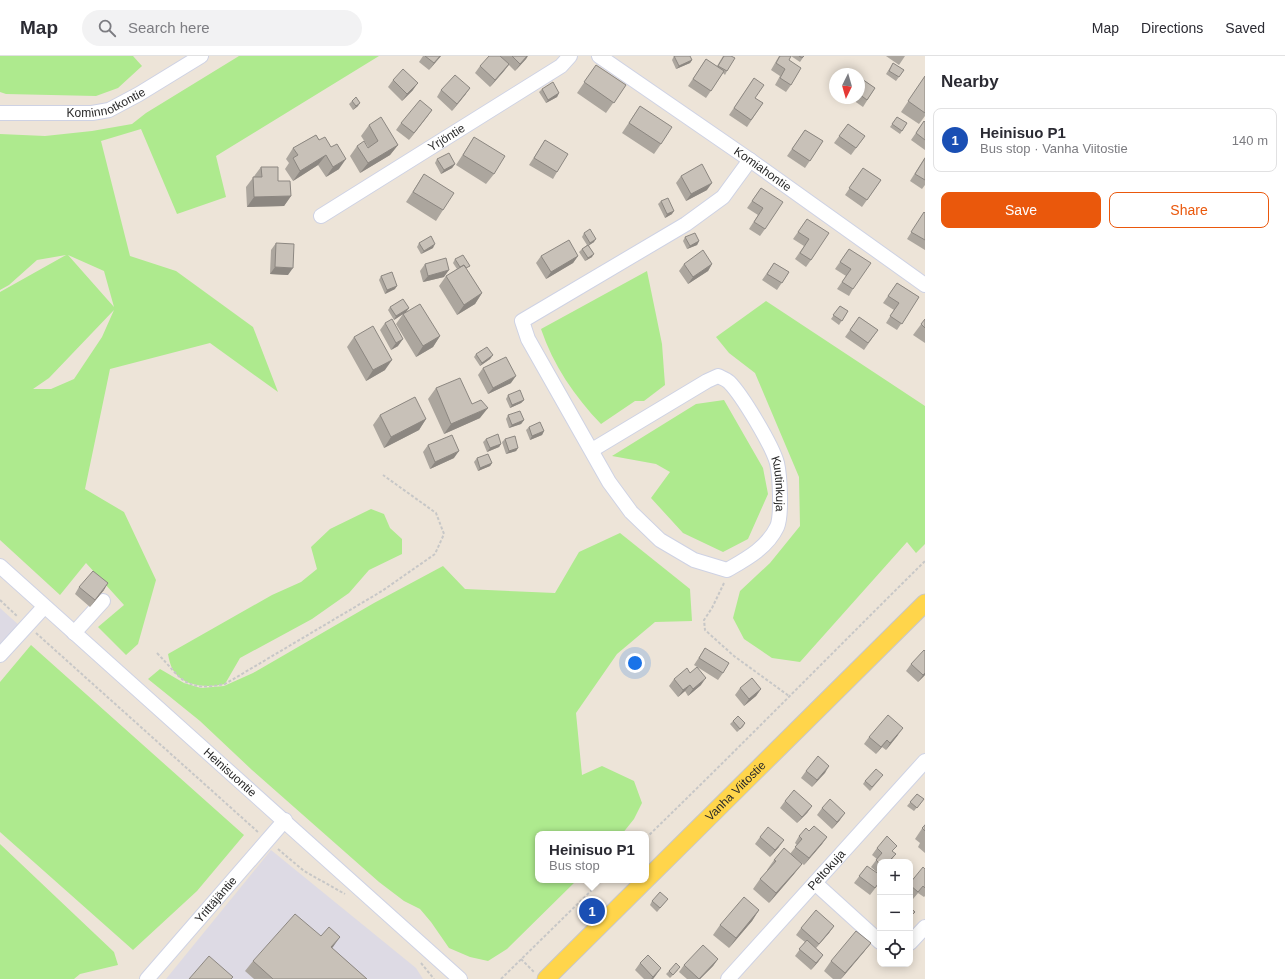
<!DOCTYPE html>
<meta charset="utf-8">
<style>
:root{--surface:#fff;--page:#f2f2f3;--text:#2b2b33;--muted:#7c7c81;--line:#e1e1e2;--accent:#ea580c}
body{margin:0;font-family:Arial,sans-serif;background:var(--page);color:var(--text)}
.controls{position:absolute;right:12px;bottom:12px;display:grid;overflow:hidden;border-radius:8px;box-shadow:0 2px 10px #0003}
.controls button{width:36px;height:36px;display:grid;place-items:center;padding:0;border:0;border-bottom:1px solid var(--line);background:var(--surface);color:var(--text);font:20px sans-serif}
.compass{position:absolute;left:829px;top:12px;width:36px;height:36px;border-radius:50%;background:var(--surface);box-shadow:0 2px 10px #0003;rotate:185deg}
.you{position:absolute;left:635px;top:607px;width:14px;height:14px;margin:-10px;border:3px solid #fff;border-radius:50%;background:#1a73e8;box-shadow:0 0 0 6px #1a73e833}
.badge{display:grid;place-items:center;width:26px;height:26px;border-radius:50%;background:var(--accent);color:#fff;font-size:13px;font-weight:700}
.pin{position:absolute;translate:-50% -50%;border:2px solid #fff;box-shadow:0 1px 4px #0006}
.popup{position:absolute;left:535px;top:775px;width:114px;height:52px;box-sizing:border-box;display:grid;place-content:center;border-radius:8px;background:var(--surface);filter:drop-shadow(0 1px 3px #0005);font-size:13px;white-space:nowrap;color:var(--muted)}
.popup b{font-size:15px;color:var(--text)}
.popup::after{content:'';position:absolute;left:50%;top:100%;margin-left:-8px;border:8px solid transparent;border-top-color:var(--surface)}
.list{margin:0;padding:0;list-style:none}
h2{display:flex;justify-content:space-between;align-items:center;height:52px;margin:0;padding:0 16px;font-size:17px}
h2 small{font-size:13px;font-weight:400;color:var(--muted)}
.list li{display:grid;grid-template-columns:26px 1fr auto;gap:12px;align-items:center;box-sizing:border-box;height:64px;margin:0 8px 8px;padding:0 8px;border:1px solid var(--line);border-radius:8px}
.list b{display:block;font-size:15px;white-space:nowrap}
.list p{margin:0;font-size:13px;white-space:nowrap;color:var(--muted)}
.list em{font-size:13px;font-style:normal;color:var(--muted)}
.actions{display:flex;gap:8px;padding:12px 16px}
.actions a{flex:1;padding:9px 0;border:1px solid var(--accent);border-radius:8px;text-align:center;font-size:14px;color:var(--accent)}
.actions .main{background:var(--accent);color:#fff}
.icon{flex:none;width:22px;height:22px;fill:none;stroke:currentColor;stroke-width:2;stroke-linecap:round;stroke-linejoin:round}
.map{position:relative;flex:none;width:925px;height:923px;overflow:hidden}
header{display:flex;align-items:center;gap:24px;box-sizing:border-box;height:56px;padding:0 20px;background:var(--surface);border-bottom:1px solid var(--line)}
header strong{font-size:19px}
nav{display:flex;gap:22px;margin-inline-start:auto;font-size:14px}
.search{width:280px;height:36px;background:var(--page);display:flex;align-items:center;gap:10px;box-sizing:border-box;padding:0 14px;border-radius:22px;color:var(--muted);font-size:15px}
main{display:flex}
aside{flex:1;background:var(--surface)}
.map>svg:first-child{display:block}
.industrial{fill:#dddae4}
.green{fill:#aeea8e;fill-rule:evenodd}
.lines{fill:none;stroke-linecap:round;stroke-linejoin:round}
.minor-casing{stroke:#ced2e4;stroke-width:16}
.major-casing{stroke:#c7c7c7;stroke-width:19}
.path{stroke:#c7c7c7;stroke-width:2;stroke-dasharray:3 2;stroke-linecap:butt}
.minor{stroke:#fff;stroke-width:14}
.major{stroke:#ffd54b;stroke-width:17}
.wall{fill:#aca69e}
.shaded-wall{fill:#8c8781}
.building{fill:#c8c1b8;stroke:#8c8781}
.labels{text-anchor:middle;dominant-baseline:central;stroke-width:3;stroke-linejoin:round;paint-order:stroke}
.street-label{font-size:12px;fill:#292929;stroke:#fff}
</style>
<header>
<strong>Map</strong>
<div class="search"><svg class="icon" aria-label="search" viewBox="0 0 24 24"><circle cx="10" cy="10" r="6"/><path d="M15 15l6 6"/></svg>Search here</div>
<nav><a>Map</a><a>Directions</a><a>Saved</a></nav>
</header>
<main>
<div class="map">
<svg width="925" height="923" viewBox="0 0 925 923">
<rect width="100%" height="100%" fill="#ede4d8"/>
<!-- industrial -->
<path class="industrial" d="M0,552L21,571L0,597Z
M271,794L416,912L423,923H166Z"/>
<!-- green -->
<path class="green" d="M0,0H133L142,10L118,32L96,40L6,38L0,36Z
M239,0H379L216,100L226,141L177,158L141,73L101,85L130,200L176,215L253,271L278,336L210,287L110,313L85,433L124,456L156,524L138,588L126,599L98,571L124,549L86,507L60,539L0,484V236L66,199L37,204L9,229L0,234V78L45,80L92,75L132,68L146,57ZM68,199L104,215L114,251ZM114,254L102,281L74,323L51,333H33L49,322Z
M647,215L662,288L665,329L644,345H635L601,368C575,341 553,309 541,273Z
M766,245L925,350V488L916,497L907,486L800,606L772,602L744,583L733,562L740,535L770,507L800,470L799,421L755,317L729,297L716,281Z
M724,344L763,412L768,438L748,483L723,496L683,477L651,442L670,416L656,408L612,400L696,348Z
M371,453L384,458L390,472L402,483V498L369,514L349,537L312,563L240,602L225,628C208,632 183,631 173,614C170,609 169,603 168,598L272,539L301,526L317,513L311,491L330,473Z
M620,477L690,533L692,565L655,566L617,598L576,657L582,719L602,710L634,725L642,747L634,763L622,778H538V824H577L507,893L488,905L470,901L449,892L431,866L420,853L404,845L379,826L252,714L200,665L148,623L160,613L184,627L201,632L224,630L253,617L374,547L443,510L465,533L555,537L579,496Z
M31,589L244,779L197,835L133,894L0,776V626Z
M0,788L114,896L118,909L80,918L74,923H0Z"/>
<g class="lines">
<defs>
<g id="minor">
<path id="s1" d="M599,0L750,104L925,229"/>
<path id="s2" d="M0,57H92L109,54L139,38L201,0"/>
<path id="s3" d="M321,160L561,10L570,0"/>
<path id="s4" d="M592,394L707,325L718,320C722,322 726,323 729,326C742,339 772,389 777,407C780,420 782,460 777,471C767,492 746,503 727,514L694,504L660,484L631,456L609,426L528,283L522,265L686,168L723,141L750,104"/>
<path id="s5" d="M0,510L460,923"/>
<path d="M74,577L103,545"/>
<path d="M0,599L44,551"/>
<path d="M815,827L880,886"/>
<path d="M910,887L925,871"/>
<path id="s6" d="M147,923L285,764"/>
<path id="s7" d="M728,923L925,705"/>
</g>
<g id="major">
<path id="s8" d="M546,923L925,547"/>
</g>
</defs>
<!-- minor casing -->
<use href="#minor" class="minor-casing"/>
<!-- major casing -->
<use href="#major" class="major-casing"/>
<!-- path -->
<path class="path" d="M724,527L712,552L704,564L705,574L734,600L789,640
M0,544L18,561
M36,577L258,776
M157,597C183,624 185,636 225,628L382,535L435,498L444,478L436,457L383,419
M646,782C740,691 832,597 925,505
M278,793L304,815L345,838
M521,903L534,916
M421,907L434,923
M501,923L602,824"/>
<!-- minor -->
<use href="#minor" class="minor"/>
<!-- major -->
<use href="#major" class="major"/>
</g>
<!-- wall -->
<path class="wall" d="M423,0H441L429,14L419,6Z
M501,0H527L526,3L515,15L509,9L504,15L490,31L475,17L480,10Z
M674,0L692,4L690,7L676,13L672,4Z
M723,0H731L727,15L725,19L723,17L706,42L688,30L706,3L717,10Z
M779,0H804L800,6L791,0L789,4L791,29L786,36L775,29L780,20L771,14Z
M886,0H905L899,9Z
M893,7L904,14L896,25L886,18Z
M596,9L626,29L606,57L577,37Z
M925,20V60L919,68L901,56Z
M859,21L875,32L863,51L850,42H859Z
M754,22L755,42L763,47L747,71L729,59Z
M393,24L413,34L402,45L388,31Z
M470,32L465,39L452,55L437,41L441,34Z
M542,33L559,37L557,41L546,47L539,36Z
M352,45L358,50L353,54L349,48Z
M640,50L661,88L654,98L622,77Z
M432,54L409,84L396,74L401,67Z
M897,61L907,67L900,78L890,71Z
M924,65L925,66V94L911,84Z
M848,68L865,80L851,99L834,87Z
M369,69L398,89L390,99L360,117L350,100L357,90L369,92L361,80Z
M805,74L823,85L805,112L787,100Z
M316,79L339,113L326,121L318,109L293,125L285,113L289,107L286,103L293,92Z
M474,81L494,118L486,128L456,109Z
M545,84L557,116L553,123L529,109Z
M925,101V129L922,133L910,125Z
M437,103L455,108L452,112L441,118L435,107Z
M261,111L278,125L291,140L284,150L247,151L246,131Z
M863,112L881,124L862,151L845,139Z
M424,118L443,154L436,165L406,146Z
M681,120L707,134L686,145L676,127Z
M761,132L765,173L760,180L749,173L758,159L747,152Z
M661,145L672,158L665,162L658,148Z
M924,156L925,157V194L907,183Z
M807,163L811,204L806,211L795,203L804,190L793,183Z
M584,177L594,186L589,189L592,201L585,205L579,196L582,193L587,189L582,181Z
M685,181L699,185L697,189L687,193L683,185Z
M276,187L288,219L270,218L271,194Z
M419,187L433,192L421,198L417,191Z
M849,193L853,233L849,240L837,233L846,220L835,213Z
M541,200H578L573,207L546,223L536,207Z
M455,203L467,214L482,237L475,248L457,259L439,230L446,220L457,213L453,207Z
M774,207L789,216L777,234L762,224Z
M425,208L444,221L423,226L420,215Z
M684,208H712L708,215L688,228L679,215Z
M381,220L395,233L385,238L379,224Z
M897,227L919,241L897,274L886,267L894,254L883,247Z
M840,250L848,255L839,269L831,263Z
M390,251L409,252L406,256L394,264L388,254Z
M403,258L440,280L433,291L416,301L396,268Z
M859,261L878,274L864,294L845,281Z
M925,263V287L913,279Z
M385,267L398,290L391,294L380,274Z
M354,281L385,314L366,325L347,291Z
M476,298L493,299L490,303L480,310L474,301Z
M483,312L511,327L488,338L478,319Z
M436,332L480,362L444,378L428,343Z
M508,339L524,344L521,347L510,352L506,343Z
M380,359L426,363L419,374L384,392L373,369Z
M508,359L524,364L521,368L509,372L506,363Z
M529,371L544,375L542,379L530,384L526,374Z
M486,383L501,388L499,391L487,396L483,386Z
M505,383L518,392L516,395L506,398L502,386Z
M428,389L454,402L430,413L423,396Z
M477,402L492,407L490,410L478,415L474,406Z
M79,531L104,534L90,551L75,538Z
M705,592L723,617L718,624L694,609Z
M911,608L925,619L918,626L906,615Z
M674,623L701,629L688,640L685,635L678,641L669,630Z
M740,632L761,633L756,640L744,650L735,639Z
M733,665L745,667L743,671L737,676L730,668Z
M898,679L886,694L882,691L876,698L864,688L869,681Z
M829,710L812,731L801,722L806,715Z
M880,723L870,735L863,728L865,725Z
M917,738L924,743L914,755L907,750Z
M785,745L812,750L807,757L797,767L780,752Z
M822,752L840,764L832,773L817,759Z
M925,768V797L918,791L920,787L915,783Z
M809,775L827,781L822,788L804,809L790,798L797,789L795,787L799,780Z
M760,781L779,791L770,801L755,788Z
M877,792L893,796L896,798L890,806H880V817L879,818L871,811L877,803L872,799Z
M774,804L802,808L794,818L769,847L753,833L760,823L768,815L767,814Z
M867,810L880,826L870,839L854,827Z
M925,813V840L924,841L918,837L913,843L910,840V827Z
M668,843L657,856L650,849L652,845Z
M759,854L752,865L729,892L713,879L720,869Z
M834,870L829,877L816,892L823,899L818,906L811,914L795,900L805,886L796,879L801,872Z
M871,887L863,897L841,923H833L824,915L831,905Z
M332,892L367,923H254L245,915L253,905Z
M718,903L713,910L700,923H687L679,916L684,909Z
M640,907L661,912L656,919L653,923H644L635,914Z
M678,914L670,922L666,918L669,915Z"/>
<!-- shaded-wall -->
<path class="shaded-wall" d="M440,0H441L429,14L434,7Z
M527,0H528L526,3L515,15L520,8Z
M692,4L690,7L676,13L679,10Z
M509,8L504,15L490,31L495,24Z
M418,27L413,34L402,45L407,38Z
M470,32L465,39L452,55L457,48Z
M559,37L557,41L546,47L548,44Z
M360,47L358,50L353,54L356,50Z
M432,54L427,61L409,84L414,77Z
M398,89L390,99L360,117L368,107Z
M326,99L318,109L293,125L300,115Z
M346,103L339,113L326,121L333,111Z
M455,108L452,112L441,118L444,114Z
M712,127L707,134L686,145L691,138Z
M291,140L284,150L247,151L254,141Z
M674,155L672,158L665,162L667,158Z
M596,183L594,186L588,190L590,187Z
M699,185L697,189L687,193L690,190Z
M435,188L433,192L421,198L424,195Z
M594,198L592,201L585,205L588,202Z
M578,200L573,207L546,223L551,216Z
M712,208L708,215L688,228L693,221Z
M275,211L293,212L288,219L270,218Z
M449,214L444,221L423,226L428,220Z
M397,230L395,233L385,238L387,234Z
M482,237L475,248L457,259L464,249Z
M409,252L406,256L394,264L396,260Z
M440,280L433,291L416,301L423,290Z
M403,283L398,290L391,294L396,287Z
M493,299L490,303L480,310L482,307Z
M392,304L385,314L366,325L373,314Z
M516,320L511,327L488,338L493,332Z
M524,344L521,347L510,352L512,349Z
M488,352L480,362L444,378L451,368Z
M426,363L419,374L384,392L391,381Z
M524,364L521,368L509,372L512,369Z
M544,375L542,379L530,384L532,380Z
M501,388L499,391L487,396L490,392Z
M518,392L516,395L506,398L509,395Z
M459,395L454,402L430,413L435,406Z
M492,407L490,410L478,415L480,412Z
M108,527L104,534L90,551L95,544Z
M925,617V619L918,626L923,619Z
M706,622L701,629L688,640L693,633Z
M690,629L685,635L678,641L683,634Z
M761,633L756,640L744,650L749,643Z
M903,672L898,679L886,694L890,687Z
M887,684L882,691L876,698L881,691Z
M829,710L825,717L812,731L817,724Z
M812,750L807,757L797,767L802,761Z
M845,757L840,764L832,773L837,766Z
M827,781L822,788L804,809L809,802Z
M784,784L779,791L770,801L775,794Z
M802,808L794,818L769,847L776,837Z
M759,854L752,865L729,892L736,882Z
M834,870L829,877L814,894Z
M340,881L333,891L324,901L331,891Z
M871,887L863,897L841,923L845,917Z
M823,899L818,906L811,914L816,907Z
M718,903L713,910L700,923H699Z
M661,912L656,919L653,923H651Z"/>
<!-- building -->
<path class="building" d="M425,0H440L434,7Z
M489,0H500L509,8L495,24L480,10Z
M512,0H527L520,8Z
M674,0H690L692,4L679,10Z
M724,0H731L735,2L727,15L718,10Z
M780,0H791L789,4L801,12L791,29L780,22L785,13L776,7Z
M799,0H804L802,2Z
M706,3L724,15L711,35L693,23Z
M893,7L904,14L899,21L889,15Z
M596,9L626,29L614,47L584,26Z
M403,13L418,27L407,38L393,24Z
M455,19L470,32L457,48L441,34Z
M925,20V57L908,45Z
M859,21L875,32L867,44L859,38Z
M754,22L764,29L755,42L763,47L751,64L734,52Z
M553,26L559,37L548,44L542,33Z
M356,41L360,47L356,50L352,45Z
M420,44L432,54L414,77L401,67Z
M640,50L672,71L661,88L629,67Z
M381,61L398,89L368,107L357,90L364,85L368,92L378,85L369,69Z
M897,61L907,67L902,75L892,68Z
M924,65L925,66V84L916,77Z
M848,68L865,80L856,92L839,80Z
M805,74L823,85L810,105L792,93Z
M316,79L319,84L325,81L331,91L337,88L346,103L333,111L326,99L300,115L293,102L298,99L293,92Z
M474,81L505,100L494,118L463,99Z
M545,84L568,98L557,116L534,102Z
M449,97L455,108L444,114L437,103Z
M925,102V124L915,118Z
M702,108L712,127L691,138L681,120Z
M261,111H278V125H290L291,140L254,141L253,121H262Z
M863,112L881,124L867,144L849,132Z
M424,118L454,137L443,154L413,136Z
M761,132L783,146L765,173L754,166L763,152L752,145Z
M668,142L674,155L667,158L661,145Z
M924,156L925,157V184L911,176Z
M807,163L829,177L811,204L800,197L809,183L798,176Z
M590,173L596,183L590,187L584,177Z
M695,177L699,185L690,190L685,181Z
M431,180L435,188L424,195L419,187Z
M569,184L578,200L551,216L541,200Z
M276,187L294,188L293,212L275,211Z
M588,189L594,198L588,202L582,193Z
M849,193L871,207L853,233L842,226L851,213L840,206Z
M703,194L712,208L693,221L684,208Z
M463,199L470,210L466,212L464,209L460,211L455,203Z
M446,202L449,214L428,220L425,208Z
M774,207L789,216L782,227L767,218Z
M464,209L482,237L464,249L446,220Z
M392,216L397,230L387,234L381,220Z
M897,227L919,241L902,268L890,260L899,247L888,240Z
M403,243L409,252L396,260L390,251Z
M420,248L440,280L423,290L403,258Z
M840,250L848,255L842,265L833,259Z
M859,261L878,274L868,287L850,274Z
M392,263L403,283L396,287L385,267Z
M925,263V272L921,268Z
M373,270L392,304L373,314L354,281Z
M487,291L493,299L482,307L476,298Z
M506,301L516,320L493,332L483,312Z
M460,322L472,348L481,344L488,352L451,368L436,332Z
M520,334L524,344L512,349L508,339Z
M415,341L426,363L391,381L380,359Z
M520,355L524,364L512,369L508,359Z
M540,366L544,375L532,380L529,371Z
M498,378L501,388L490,392L486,383Z
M452,379L459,395L435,406L428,389Z
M515,380L518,392L509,395L505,383Z
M488,398L492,407L480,412L477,402Z
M93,515L108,527L95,544L79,531Z
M705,592L729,607L723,617L699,602Z
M924,594L925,595V617L923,619L911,608Z
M697,611L706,622L693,633L690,629L683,634L674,623L687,612L690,617Z
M752,622L761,633L749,643L740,632Z
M888,659L903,672L890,687L887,684L881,691L869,681Z
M738,660L745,667L740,673L733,665Z
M818,700L829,710L817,724L806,715Z
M876,713L883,719L872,731L865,725Z
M794,734L812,750L802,761L785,745Z
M917,738L924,743L917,752L910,746Z
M830,743L845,757L837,766L822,752Z
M925,769V775L922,772Z
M814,770L827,781L809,802L795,791L802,783L799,780L806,772L809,775Z
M768,771L784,784L775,794L760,781Z
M887,780L897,790L892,795L896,798L888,806H880V808L876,804L882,797L877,792Z
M784,792L802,808L776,837L760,823L776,805L774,804Z
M867,810L880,819V825L875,832L859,820Z
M923,811L925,813V832L923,830L918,836L910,829V827Z
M660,836L668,843L660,852L652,845Z
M744,841L759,854L736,882L720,869Z
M910,851L915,856L910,861Z
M816,854L834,870L819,888L801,872Z
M295,858L321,880L329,871L340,881L331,891L367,923H273L253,905Z
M856,875L871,887L845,917L831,905Z
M807,884L823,899L816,907L799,893Z
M703,889L718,903L699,923L684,909Z
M648,899L661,912L653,921L640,907Z
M209,900L233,921L231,923H189Z
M676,907L680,911L673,919L669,915Z"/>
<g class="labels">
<!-- street labels -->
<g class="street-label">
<text stroke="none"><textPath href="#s2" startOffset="108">Kominnotkontie</textPath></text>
<text stroke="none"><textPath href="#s3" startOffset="148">Yrjöntie</textPath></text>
<text stroke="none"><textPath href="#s1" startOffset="199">Komiahontie</textPath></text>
<text stroke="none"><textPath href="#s4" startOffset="274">Kuutinkuja</textPath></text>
<text stroke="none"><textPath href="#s5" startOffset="309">Heinisuontie</textPath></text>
<text stroke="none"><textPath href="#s8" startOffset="267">Vanha Viitostie</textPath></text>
<text stroke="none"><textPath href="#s7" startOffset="147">Peltokuja</textPath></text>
<text stroke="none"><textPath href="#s6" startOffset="105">Yrittäjäntie</textPath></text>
</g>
</g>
</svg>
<div class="controls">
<button>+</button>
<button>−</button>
<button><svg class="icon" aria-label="locate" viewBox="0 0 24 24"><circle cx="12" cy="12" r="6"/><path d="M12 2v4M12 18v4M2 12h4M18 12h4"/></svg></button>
</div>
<svg class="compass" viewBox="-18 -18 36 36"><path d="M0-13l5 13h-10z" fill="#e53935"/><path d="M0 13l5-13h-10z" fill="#7c7c81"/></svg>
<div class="you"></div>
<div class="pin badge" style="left:592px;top:855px;background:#1a4fb4">1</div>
<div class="popup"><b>Heinisuo P1</b>Bus stop</div>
</div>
<aside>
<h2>Nearby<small></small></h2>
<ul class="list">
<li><span class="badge" style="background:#1a4fb4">1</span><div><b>Heinisuo P1</b><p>Bus stop · Vanha Viitostie</p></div><em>140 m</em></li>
</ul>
<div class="actions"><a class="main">Save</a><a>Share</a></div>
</aside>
</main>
